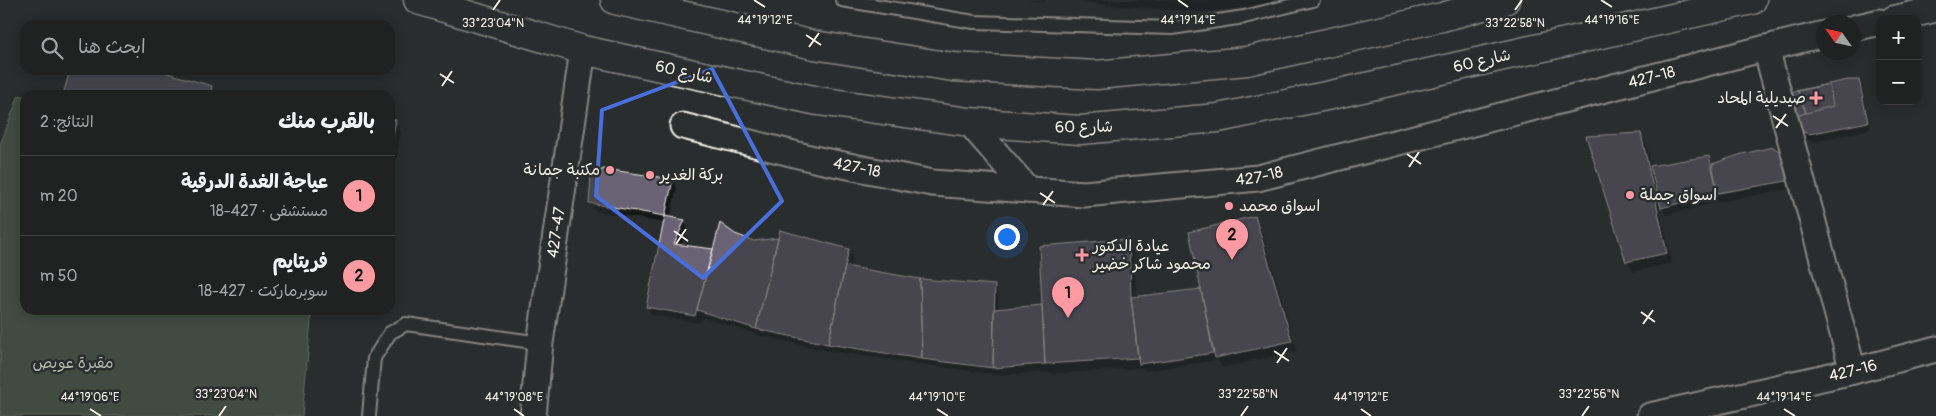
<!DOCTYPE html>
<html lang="ar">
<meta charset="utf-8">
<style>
:root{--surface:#202222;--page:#282a2a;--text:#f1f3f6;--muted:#a2a4a5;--line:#3d3f40;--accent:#ff9aa2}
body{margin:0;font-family:Pangolin,"Playpen Sans Arabic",sans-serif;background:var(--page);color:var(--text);direction:rtl}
.controls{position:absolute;right:15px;top:15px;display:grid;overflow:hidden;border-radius:10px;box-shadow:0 2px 12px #0003}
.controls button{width:45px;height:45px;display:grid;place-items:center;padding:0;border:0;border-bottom:1px solid var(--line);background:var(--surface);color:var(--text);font:25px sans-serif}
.compass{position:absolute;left:1816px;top:15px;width:45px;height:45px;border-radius:50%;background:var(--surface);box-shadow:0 2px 12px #0003;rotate:304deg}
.you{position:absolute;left:1006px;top:236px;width:18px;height:18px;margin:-12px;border:4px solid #fff;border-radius:50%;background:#1a73e8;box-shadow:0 0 0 8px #1a73e833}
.badge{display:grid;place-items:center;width:32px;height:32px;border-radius:50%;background:var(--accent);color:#111;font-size:16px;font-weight:700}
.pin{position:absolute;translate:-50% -41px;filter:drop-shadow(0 1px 2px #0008)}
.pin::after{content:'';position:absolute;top:26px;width:18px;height:15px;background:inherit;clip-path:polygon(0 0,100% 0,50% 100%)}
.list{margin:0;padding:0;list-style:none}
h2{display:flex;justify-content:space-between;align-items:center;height:65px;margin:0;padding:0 20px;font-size:21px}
h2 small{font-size:16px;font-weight:400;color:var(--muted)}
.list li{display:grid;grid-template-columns:32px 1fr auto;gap:15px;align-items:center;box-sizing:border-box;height:80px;padding:0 20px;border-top:1px solid var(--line)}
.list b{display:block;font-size:19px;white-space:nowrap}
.list p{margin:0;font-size:16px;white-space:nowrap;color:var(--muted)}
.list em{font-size:16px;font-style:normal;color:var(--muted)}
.icon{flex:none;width:28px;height:28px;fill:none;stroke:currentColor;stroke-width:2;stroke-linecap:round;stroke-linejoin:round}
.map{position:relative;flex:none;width:1936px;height:416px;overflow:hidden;direction:ltr}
.search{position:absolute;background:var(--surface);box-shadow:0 2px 12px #0003;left:20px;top:20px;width:375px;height:55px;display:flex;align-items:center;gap:12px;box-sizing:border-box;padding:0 18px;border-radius:15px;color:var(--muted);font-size:19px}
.panel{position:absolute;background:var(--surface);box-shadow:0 2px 12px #0003;left:20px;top:90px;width:375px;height:225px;border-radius:15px;direction:rtl}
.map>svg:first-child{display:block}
.green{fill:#5d705a;stroke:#a8b0a1}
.shadow{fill:#0007}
.building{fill:#6a6475;stroke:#f4f1e8}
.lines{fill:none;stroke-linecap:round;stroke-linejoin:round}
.service-casing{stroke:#f4f1e8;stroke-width:16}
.minor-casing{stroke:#f4f1e8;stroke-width:29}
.tertiary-casing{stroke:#f4f1e8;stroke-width:31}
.service{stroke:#2a2d2e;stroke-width:12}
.minor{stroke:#2a2d2e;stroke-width:25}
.tertiary{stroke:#2a2d2e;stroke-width:28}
.marked{fill:none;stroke:#486fdb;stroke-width:4;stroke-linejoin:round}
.ticks{fill:none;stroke:#f4f1e8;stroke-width:2}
.poi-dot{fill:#ff9aa2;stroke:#2a2d2e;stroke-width:2}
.labels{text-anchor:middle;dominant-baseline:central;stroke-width:5;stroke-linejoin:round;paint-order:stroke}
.street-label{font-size:16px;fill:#f4f1e8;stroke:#2a2d2e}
.poi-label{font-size:16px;fill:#f4f1e8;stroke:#2a2d2e;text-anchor:start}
.park-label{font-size:16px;fill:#b0b7a8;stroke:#2a2d2e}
.ticks-label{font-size:12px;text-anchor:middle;fill:#f4f1e8;stroke:#2a2d2e;stroke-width:5;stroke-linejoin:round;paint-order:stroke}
</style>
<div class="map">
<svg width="1936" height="416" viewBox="0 0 1936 416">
<rect width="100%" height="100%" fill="#2a2d2e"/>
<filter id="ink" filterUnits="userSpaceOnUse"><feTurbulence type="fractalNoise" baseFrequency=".02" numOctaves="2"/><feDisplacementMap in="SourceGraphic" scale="10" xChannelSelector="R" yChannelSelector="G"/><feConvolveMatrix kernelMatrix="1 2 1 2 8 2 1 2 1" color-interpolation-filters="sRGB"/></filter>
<g filter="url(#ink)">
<!-- green -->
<path class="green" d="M19,95L25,97V310H312L302,416H0V145Z"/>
<!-- shadow -->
<path class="shadow" d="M1029,0H1045V2Z
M1073,0H1290L1287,4L1202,12L1105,5Z
M72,70H153L211,87L216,95H64Z
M1858,81L1863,89L1871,129L1814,142L1801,137L1796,128Z
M390,121H395L401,132L390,195Z
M1640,135L1647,145L1651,167L1709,157L1713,165L1779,153L1784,161L1790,189L1723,201L1666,215L1659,204L1672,263L1633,272L1627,261Z
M673,180L677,188L670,218L684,221L688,229L681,246L714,251L735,235L754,242L779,239L848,250L853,258L850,268L920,280L995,287L999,295L998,310L1043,306L1128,241L1134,251L1136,298L1202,290L1255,218L1261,228L1297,351L1222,368L1218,360L1145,371L1143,368L1053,374L1051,372L998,375L834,352L762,336L702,317L699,323L652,315L647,307L665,223L595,211L590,203Z"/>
<!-- building -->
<path class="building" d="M70,70H157L212,86L210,95H63Z
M1848,80H1859L1868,122L1809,134L1795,129L1785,93Z
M1829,84L1833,106L1806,113L1798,91Z
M1798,91L1806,113L1792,117L1785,93Z
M390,119L396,120L390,154Z
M1641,133L1667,253L1626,262L1586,136Z
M1773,147L1780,152L1787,181L1718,193L1712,164L1742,154Z
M1709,156L1718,193L1661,208L1650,166Z
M604,169L673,179L665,216L589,203L591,175Z
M665,216L685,220L674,244L713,249L695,316L646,307Z
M1255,216L1292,341L1215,358L1189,232Z
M720,223L735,234L754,241L778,238L756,329L697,310Z
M780,230L849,249L828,344L756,329Z
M1129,239L1131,297L1138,358L1045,364L1039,246Z
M845,266L920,279L922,359L828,344Z
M920,279L995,285L993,368L922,359Z
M1201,289L1213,353L1139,364L1131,297Z
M1042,305L1045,364L993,368L994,309Z"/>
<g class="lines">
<defs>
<path id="service" d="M842,0L974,22L1172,28L1244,17L1313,0
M369,416L374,358L390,333L406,324L540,343"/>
<g id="minor">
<path d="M1893,19L1936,9"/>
<path d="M1854,28L1880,22"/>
<path d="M1766,48L1853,371"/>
<path d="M969,122L1028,190"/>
<path id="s1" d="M683,126L814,159L932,183L1084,194L1258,178L1766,48L1824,34"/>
<path id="s2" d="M533,416L540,343L583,50"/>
<path id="s3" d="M1650,416L1853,371L1936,349"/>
</g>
<path id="tertiary" d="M418,0L583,50L818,101L969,122L1080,130L1218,118L1331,95L1752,0
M615,0L814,45L953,67L1096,75L1247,61L1442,17L1505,0"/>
</defs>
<!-- service casing -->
<use href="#service" class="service-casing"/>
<!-- minor casing -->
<use href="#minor" class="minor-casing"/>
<!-- tertiary casing -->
<use href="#tertiary" class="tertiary-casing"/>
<!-- service -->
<use href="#service" class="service"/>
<!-- minor -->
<use href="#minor" class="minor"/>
<!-- tertiary -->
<use href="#tertiary" class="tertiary"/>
</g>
</g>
<!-- marked area -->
<path d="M0 0H1936V416H0ZM712,69L782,201L703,278L596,196L602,110Z" fill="#2a2d2e" fill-opacity=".55" fill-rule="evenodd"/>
<path class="marked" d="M712,69L782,201L703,278L596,196L602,110Z"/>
<!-- ticks -->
<path class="ticks" d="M754,0L765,7M1178,0L1188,7M1601,0L1612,7M493,10L500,0M1515,10L1522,0M806,35L821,45M809,47L819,33M440,74L454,83M442,86L452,71M1773,116L1788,126M1776,128L1786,114M1407,154L1421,164M1409,167L1419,152M1040,193L1055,203M1043,205L1053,191M674,231L688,241M676,244L686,229M1641,312L1655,322M1643,324L1653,310M1274,351L1289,361M1277,363L1287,348M90,409L101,416M514,409L524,416M937,409L948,416M1361,409L1371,416M1784,409L1795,416M219,416L226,406M1241,416L1248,406M1582,416L1589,406"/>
<!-- markers -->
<g class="poi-dot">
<path d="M1813.5 90.5h5v5h5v5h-5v5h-5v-5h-5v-5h5z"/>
<circle cx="610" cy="170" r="5"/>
<circle cx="650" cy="175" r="5"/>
<circle cx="1630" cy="195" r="5"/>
<circle cx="1229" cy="206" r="5"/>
<path d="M1079.5 247.5h5v5h5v5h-5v5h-5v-5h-5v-5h5z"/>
</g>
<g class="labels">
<!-- street labels -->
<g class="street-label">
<text transform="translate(1482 61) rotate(-13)">شارع 60</text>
<text transform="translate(684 72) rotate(12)">شارع 60</text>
<text stroke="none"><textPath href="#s1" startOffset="989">427-18</textPath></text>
<text transform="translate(1084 127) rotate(-1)">شارع 60</text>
<text stroke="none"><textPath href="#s1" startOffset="179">427-18</textPath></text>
<text stroke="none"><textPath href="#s1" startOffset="584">427-18</textPath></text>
<text stroke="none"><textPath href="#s2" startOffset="185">427-47</textPath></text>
<text stroke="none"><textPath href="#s3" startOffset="208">427-16</textPath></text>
</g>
<!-- poi labels -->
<g class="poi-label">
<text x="1806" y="98" text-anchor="end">صيديلية المحاد</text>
<text x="600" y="170" text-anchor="end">مكتبة جمانة</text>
<text x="660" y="175">بركة الغدير</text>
<text x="1640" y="195">اسواق جملة</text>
<text x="1239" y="206">اسواق محمد</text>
<text x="1093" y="246">عيادة الدكتور<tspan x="1093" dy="18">محمود شاكر خضير</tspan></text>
</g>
<!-- park labels -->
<g class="park-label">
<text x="73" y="363">مقبرة عويص</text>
</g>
</g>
<g class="ticks-label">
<text x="765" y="24">44°19'12"E</text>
<text x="1188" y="24">44°19'14"E</text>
<text x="1612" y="24">44°19'16"E</text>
<text x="493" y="27">33°23'04"N</text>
<text x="1515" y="27">33°22'58"N</text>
<text x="226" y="398">33°23'04"N</text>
<text x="1248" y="398">33°22'58"N</text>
<text x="1589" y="398">33°22'56"N</text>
<text x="90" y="401">44°19'06"E</text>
<text x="514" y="401">44°19'08"E</text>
<text x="937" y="401">44°19'10"E</text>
<text x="1361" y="401">44°19'12"E</text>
<text x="1784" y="401">44°19'14"E</text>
</g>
</svg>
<div class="controls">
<button>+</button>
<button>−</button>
</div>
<svg class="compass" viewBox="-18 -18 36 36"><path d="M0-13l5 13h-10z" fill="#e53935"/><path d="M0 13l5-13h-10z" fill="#a2a4a5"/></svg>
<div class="you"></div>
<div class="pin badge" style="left:1068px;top:318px">1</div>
<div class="pin badge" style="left:1232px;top:260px">2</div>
<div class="search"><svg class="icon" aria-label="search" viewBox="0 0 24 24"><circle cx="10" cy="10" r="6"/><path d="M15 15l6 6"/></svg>ابحث هنا</div>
<section class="panel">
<h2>بالقرب منك<small>النتائج: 2</small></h2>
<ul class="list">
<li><span class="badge">1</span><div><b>عياجة الغدة الدرقية</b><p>مستشفى · 427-18</p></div><em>20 m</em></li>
<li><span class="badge">2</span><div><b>فريتايم</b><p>سوبرماركت · 427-18</p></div><em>50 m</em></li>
</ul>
</section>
</div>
